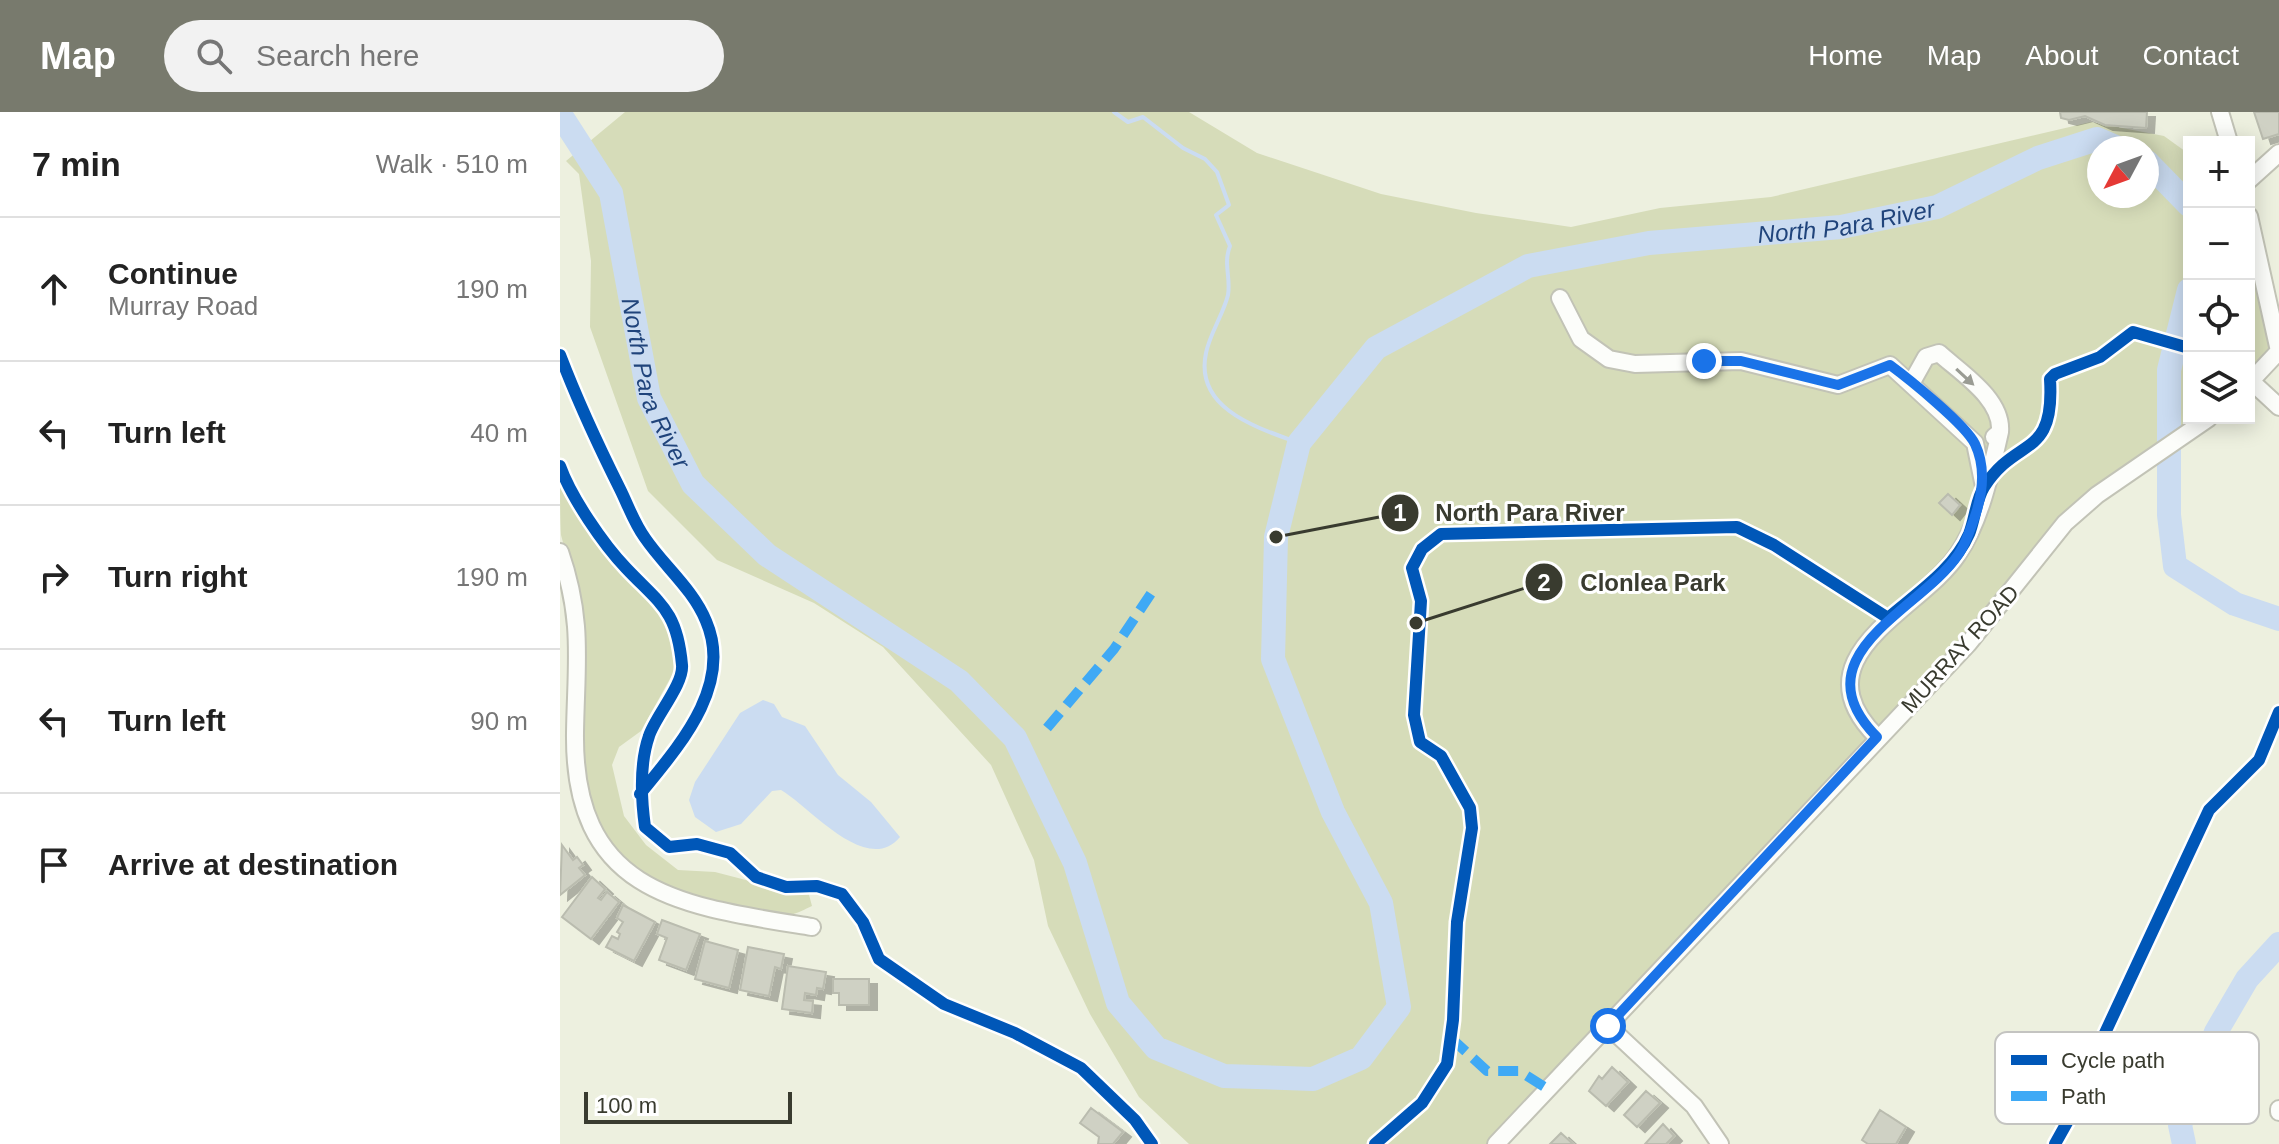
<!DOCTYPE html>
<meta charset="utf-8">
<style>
:root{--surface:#fff;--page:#f2f2f2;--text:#222;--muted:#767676;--line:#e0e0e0;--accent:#787a6d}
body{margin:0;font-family:Helvetica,sans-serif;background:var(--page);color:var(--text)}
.controls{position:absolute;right:24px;top:24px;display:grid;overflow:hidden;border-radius:0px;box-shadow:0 4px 20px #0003}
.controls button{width:72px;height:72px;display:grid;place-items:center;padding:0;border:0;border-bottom:2px solid var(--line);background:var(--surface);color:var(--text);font:40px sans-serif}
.compass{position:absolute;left:1527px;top:24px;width:72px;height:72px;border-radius:50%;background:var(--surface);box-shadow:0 4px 20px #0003;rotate:229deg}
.scale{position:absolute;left:24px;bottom:20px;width:208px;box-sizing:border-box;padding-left:8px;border:4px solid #393b2f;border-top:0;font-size:22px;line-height:28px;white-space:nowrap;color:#393b2f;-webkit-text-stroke:6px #fff;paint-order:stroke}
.stop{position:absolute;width:24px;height:24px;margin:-18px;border:6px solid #1a73e8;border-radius:50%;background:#fff}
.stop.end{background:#1a73e8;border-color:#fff;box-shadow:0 2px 8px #0008}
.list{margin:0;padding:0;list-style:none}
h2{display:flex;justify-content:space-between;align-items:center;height:104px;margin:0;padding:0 32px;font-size:34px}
h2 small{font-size:26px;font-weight:400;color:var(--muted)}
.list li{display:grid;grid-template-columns:52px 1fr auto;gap:24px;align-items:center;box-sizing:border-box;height:144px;padding:0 32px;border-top:2px solid var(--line)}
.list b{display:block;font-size:30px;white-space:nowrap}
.list p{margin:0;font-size:26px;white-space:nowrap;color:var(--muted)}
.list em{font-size:26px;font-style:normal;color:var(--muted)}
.icon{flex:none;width:44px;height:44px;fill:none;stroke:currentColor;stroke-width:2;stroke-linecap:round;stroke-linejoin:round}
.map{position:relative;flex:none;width:1719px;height:1032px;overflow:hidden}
header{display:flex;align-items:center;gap:48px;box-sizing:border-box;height:112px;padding:0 40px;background:var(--accent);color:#fff}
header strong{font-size:38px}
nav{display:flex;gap:44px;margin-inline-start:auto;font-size:28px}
.search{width:560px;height:72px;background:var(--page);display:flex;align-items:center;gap:20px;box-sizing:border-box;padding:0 28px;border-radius:44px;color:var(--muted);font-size:30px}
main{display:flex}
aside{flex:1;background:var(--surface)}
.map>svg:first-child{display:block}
.green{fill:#d6dcb9;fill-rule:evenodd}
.water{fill:#cbdcf1}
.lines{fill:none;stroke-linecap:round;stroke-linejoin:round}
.stream{stroke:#cbdcf1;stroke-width:4}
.river{stroke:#cbdcf1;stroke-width:24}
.building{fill:#cfd1c4;stroke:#babcaf;stroke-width:2;filter:url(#shadow)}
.minor-casing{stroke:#c2c3b6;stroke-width:20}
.minor{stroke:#fcfdfa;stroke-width:16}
.quiet{stroke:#3fa9f5;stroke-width:10;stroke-dasharray:20 10;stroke-linecap:butt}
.cycleway-casing{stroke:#fff;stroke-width:17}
.cycleway{stroke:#0057b8;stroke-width:12}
.oneway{fill:#9a9c94}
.route{stroke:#1a73e8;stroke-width:10}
.labels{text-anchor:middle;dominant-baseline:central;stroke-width:6;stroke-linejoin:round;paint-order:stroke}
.street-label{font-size:22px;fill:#393b2f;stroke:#fff}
.water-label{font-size:24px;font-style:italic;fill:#20447b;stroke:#fff}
.key{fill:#fff;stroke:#c4c4c1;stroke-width:2}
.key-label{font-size:22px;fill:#393b2f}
.leader{fill:none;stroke:#393b2f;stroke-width:3}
.callout-dot{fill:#393b2f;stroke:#fff;stroke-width:3}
.mark-label{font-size:24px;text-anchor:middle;font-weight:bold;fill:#fff}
.callout-label{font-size:24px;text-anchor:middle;font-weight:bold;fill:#393b2f;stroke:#fff;stroke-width:6;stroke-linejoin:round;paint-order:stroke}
</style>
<header>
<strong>Map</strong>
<div class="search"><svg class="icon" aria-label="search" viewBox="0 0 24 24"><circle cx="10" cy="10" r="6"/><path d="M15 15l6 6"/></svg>Search here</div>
<nav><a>Home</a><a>Map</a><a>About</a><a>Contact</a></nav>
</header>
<main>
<aside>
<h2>7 min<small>Walk · 510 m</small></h2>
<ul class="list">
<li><svg class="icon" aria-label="ahead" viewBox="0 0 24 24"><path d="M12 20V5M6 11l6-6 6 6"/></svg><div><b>Continue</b><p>Murray Road</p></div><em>190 m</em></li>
<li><svg class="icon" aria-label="left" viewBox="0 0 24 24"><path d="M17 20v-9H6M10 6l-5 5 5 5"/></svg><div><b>Turn left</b></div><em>40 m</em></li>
<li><svg class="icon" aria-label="right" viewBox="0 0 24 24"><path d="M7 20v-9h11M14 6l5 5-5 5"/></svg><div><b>Turn right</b></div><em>190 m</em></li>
<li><svg class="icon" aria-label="left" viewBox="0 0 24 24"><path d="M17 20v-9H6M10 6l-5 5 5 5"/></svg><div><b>Turn left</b></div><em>90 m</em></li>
<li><svg class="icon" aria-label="arrive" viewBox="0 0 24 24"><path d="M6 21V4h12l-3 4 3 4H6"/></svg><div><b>Arrive at destination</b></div></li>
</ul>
</aside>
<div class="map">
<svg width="1719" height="1032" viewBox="0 0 1719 1032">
<defs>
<filter id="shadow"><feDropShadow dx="8" dy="5" stdDeviation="0" flood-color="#0004"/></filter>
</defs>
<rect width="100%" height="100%" fill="#edf0df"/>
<!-- green -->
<path class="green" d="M65,0H629L697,41L821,82L916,101L1011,115L1100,96L1211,85L1531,10L1604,24L1629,42V306H1649L1537,383L1462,468L936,1032H629L579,985L530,902L488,814L474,748L431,653L323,535L254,491L157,448L88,379L30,215L31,149L19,62L6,49ZM1539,36H1587V84H1539Z
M1689,118L1719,239L1689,271Z
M0,362L53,445L102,492L112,517L116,556L81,619L59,635L52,653L64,704L86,733L118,758L155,760L228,779H248L252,794C245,797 237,802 229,803C210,806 166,792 146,787C65,769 21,716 21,632C21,593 28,556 24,517C21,484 9,455 1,423C0,405 0,381 0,362Z"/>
<!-- water -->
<path class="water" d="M203,588L214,592L222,605L245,614L278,663L311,690L340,725C307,765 249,694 221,678L212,679L181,712L156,720L135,705L129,688L135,670L180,601Z"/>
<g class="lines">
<!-- stream -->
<path class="stream" d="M554,0L568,10L583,5L623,36L645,47L657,60L669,93L656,103L670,134C663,151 671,166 668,183C663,203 650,221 646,241C634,297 698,316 739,331"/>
<!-- river -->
<g class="river">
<path id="s1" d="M0,2L51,81L89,286L133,372L207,443L399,569L455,626L515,751L558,891L596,936L664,964L753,967L801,946L839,895L821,791L773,700L713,547L716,425L739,331L816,236L968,154L1089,131L1281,115L1377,95L1478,46L1537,27L1558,36"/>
<path d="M1587,50L1629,93"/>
<path d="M1629,178L1609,258V403L1615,454L1675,492L1719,507"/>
<path d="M1624,1032L1620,1013L1656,920L1687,867L1719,832"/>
</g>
</g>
<!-- building -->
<path class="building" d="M1500,0H1587L1586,16L1545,13L1525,4L1509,8L1501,6Z
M1694,0H1719V22L1703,27Z
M1388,382L1400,393L1392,403L1379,391Z
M2,733L13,748L17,745L23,753L19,756L25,763L0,783Z
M32,765L45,777L38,786L41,788L47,780L59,790L31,827L2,805Z
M63,793L95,810L74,849L46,835L52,824L58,827L60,822L57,820L63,810L57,806Z
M102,808L140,822L126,858L99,848L107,826L97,822Z
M145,829L178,838L169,876L135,867Z
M188,835L224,842L221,857L215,855L209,884L180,878Z
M228,854L266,860L263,877L257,876L256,883L245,881L244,888L253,889L252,901L222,897Z
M273,867H309V893H279V881H273Z
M1052,955L1068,970L1046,994L1029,979L1039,964L1042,967Z
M1086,979L1100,991L1077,1015L1064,1003Z
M531,996L563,1020L553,1032H538L539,1025L520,1011Z
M1320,998L1346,1015L1336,1032H1308L1302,1028Z
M1103,1012L1114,1024L1106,1032H1085Z
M1001,1021L1013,1032H990Z"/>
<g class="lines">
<defs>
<path id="minor" d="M1660,0L1669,30
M1689,68L1719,41
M1689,104L1719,239
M1000,186L1021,227L1049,247L1075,252L1181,249L1278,273L1330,253L1415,331L1424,375
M1691,269L1719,295
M1352,270L1366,245L1379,241C1401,261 1443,287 1440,320L1434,325
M1689,271L1719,239
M0,440C24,509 16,552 15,621C13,783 122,794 252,815
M1317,625C1235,543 1362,498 1398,442C1421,408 1431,359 1440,320
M1048,914L1134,994L1160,1032
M1719,997V1000
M936,1032L1408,532L1505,411L1537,383L1649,306"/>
</defs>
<!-- minor casing -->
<use href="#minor" class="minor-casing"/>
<!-- minor -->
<use href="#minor" class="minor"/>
<!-- quiet -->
<path class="quiet" d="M487,616L554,537L596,474
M891,926L927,959H959L988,977"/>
<defs>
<path id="cycleway" d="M0,243C18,290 38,333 60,377C68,393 74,411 85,426C104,454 133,477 146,509C174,574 118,635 80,682
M0,354C11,385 43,432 66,456C100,492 117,498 122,553C124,572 95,605 89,624C79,653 81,686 85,715L109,735L137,732L170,741L196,765L226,775L257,774L282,782L303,810L319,847L384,892L455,921L521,956L575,1008L592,1032
M815,1032L862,991L887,952L893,908L897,810L912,716L910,696L881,644L860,630L854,603L861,489L852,456L862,437L881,422L1177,415L1214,433L1328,506C1357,481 1394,457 1409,422C1415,407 1416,388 1424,375C1457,323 1495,348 1490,267L1495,262L1540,245L1573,220L1629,236
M1495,1032L1514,998L1545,921L1649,698L1699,648L1719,600"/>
</defs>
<!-- cycleway casing -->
<use href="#cycleway" class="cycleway-casing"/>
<!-- cycleway -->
<use href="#cycleway" class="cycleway"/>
</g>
<!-- one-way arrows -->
<defs><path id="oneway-solid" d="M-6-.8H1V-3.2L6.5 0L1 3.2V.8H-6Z" transform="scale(2)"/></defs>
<use class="oneway" href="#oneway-solid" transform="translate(1405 265) rotate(43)"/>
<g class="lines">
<!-- route -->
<path class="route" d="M1048,914L1317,625C1236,543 1361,498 1398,443C1407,430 1412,413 1417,398C1423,377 1425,353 1415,332C1406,313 1349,267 1330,253L1278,273L1181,249H1144"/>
</g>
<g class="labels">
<!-- street labels -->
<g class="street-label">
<text transform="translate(1400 537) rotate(-48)">MURRAY ROAD</text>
</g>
<!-- water labels -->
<g class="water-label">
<text stroke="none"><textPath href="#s1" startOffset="2642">North Para River</textPath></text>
<text stroke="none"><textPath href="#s1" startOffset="290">North Para River</textPath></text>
</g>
</g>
<!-- legend -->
<rect x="1435" y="920" width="264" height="92" rx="12" class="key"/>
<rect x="1451" y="943" width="36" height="10" fill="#0057b8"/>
<rect x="1451" y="979" width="36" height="10" fill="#3fa9f5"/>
<g class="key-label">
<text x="1501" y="956">Cycle path</text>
<text x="1501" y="992">Path</text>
</g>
<!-- callouts -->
<path class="leader" d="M716 425L840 401M856 511L984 470"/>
<g class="callout-dot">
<circle cx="716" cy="425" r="8"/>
<circle cx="856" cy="511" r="8"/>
<circle cx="840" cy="401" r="20"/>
<circle cx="984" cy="470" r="20"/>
</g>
<g class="mark-label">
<text x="840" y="409">1</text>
<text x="984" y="479">2</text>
</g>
<g class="callout-label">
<text x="970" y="409">North Para River</text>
<text x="1093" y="479">Clonlea Park</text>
</g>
</svg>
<div class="controls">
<button>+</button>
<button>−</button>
<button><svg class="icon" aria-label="locate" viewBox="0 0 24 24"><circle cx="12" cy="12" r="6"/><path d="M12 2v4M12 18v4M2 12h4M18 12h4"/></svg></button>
<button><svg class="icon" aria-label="layers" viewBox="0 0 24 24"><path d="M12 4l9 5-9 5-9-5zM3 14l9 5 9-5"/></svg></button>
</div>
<svg class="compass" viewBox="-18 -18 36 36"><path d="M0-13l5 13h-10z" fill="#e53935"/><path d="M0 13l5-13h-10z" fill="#767676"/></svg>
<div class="scale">100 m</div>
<div class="stop" style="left:1048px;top:914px"></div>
<div class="stop end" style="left:1144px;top:249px"></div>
</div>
</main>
